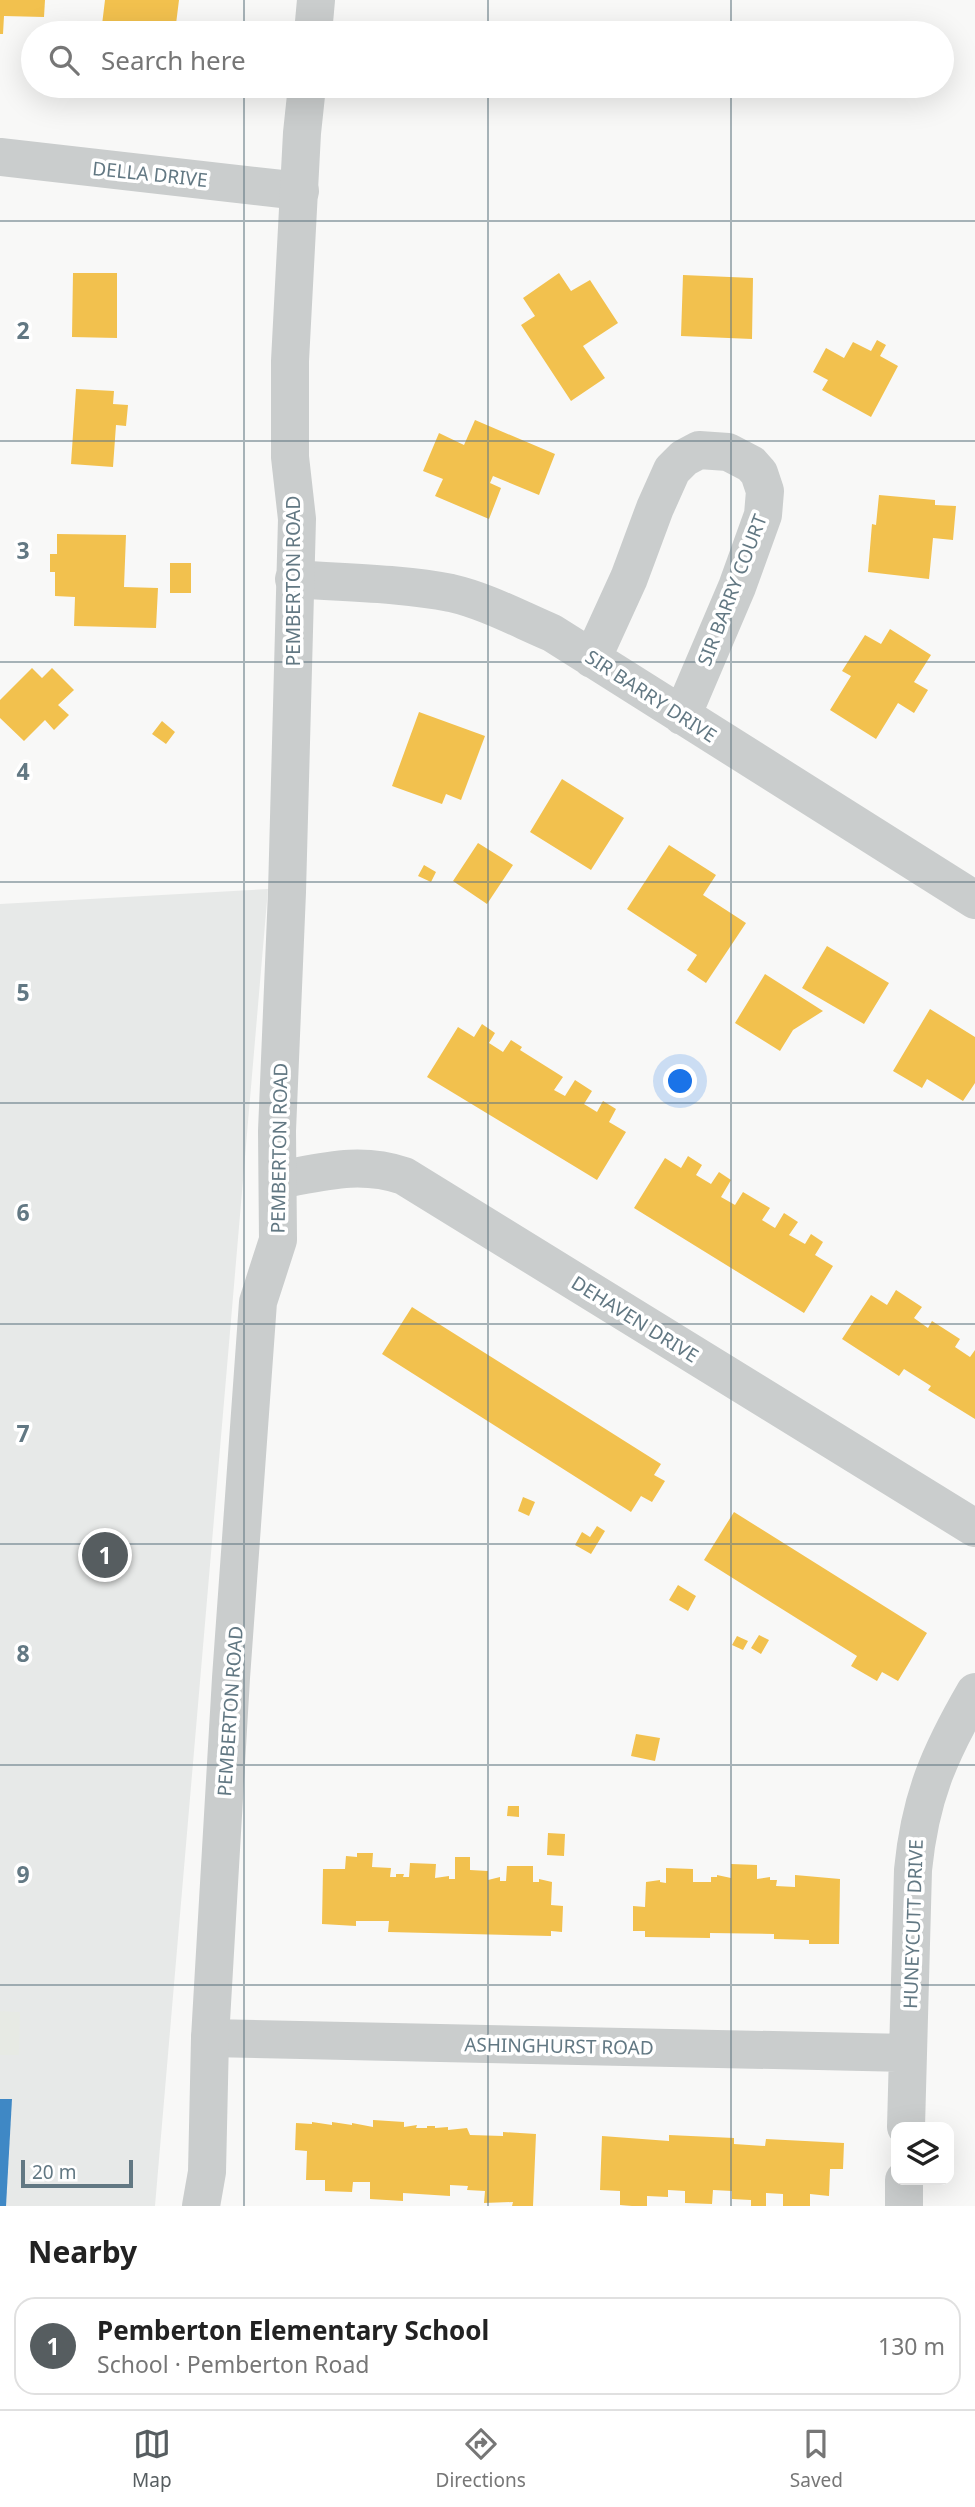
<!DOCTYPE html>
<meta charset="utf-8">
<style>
:root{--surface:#fff;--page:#f6f6f6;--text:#222;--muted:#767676;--line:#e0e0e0;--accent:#565d60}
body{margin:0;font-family:"Noto Sans",sans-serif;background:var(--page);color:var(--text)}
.controls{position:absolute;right:21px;bottom:21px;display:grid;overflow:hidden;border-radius:14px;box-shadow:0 7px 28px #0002}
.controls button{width:63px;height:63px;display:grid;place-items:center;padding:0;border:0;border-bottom:2px solid var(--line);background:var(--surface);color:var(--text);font:35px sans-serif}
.scale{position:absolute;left:21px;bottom:18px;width:112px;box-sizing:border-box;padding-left:7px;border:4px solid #627883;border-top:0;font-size:19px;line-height:24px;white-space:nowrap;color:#627883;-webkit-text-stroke:5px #fff;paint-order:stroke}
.you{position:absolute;left:681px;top:1082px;width:24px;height:24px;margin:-18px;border:5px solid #fff;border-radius:50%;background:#1a73e8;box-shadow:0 0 0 10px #1a73e833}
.badge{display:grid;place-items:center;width:46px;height:46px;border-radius:50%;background:var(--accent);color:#fff;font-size:23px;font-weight:700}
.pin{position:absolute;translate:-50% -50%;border:4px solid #fff;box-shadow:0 2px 7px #0006}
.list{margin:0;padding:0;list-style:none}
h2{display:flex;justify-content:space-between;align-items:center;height:91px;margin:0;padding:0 28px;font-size:30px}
h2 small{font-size:23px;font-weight:400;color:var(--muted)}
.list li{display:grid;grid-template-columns:46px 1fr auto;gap:21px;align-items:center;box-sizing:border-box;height:98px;margin:0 14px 14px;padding:0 14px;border:2px solid var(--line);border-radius:21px}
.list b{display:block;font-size:26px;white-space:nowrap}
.list p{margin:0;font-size:23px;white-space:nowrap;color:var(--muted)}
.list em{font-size:23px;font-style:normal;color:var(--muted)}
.icon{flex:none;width:38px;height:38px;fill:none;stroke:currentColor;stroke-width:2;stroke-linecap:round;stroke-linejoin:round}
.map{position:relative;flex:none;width:975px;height:2206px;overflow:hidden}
.search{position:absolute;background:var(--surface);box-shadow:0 7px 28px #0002;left:21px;right:21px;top:21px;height:77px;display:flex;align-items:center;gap:18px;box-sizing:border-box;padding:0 24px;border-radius:38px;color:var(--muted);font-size:26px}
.sheet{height:203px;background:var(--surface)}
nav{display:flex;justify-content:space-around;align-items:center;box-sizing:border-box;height:98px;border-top:2px solid var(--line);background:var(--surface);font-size:19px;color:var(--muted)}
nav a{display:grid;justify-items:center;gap:4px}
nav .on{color:var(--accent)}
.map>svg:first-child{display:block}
.built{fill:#e7e9e8}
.green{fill:#e7eae4}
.homes{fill:#f2c14e}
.schools{fill:#3f88c5}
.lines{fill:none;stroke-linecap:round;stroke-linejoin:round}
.minor{stroke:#cacdcd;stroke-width:38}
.tertiary{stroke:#cacdcd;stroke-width:38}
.grid{fill:none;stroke:#627883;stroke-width:2;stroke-opacity:0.55}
.labels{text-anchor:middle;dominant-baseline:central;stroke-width:7;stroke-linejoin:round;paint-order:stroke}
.street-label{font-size:19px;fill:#627883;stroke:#fff}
.grid-label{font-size:23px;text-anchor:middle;font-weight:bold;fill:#627883;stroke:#fff;stroke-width:7;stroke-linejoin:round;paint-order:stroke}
</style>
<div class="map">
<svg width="975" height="2206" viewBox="0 0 975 2206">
<rect width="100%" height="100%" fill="#f8f8f7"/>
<!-- built -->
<path class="built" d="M268,889L155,2206H0V904Z"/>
<!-- green -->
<path class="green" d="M0,2011L20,2012L19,2055H0Z"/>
<!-- homes -->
<path class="homes" d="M0,0H45L44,17L4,16L3,34H0Z
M105,0H179L175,32L156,30V33H101Z
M73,273H117V338L72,337Z
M559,273L571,291L590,280L618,323L583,346L605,378L571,401L521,325L535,316L523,298Z
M683,275L753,278L752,339L681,336Z
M877,340L886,345L880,356L898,366L871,417L822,390L828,380L813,372L826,348L844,358L853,342L871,351Z
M76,389L114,391L113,404L128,405L126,426L116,425L113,467L71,464Z
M475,420L555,454L539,495L493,476L490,483L501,488L489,519L435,496L443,479L423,471L439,433L464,445Z
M879,495L935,500V505L956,506L953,540L933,538L929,579L868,572L872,524L876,525Z
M57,534L126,535L124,587L158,588L156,628L74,626L75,597L55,596V572H50V554H57Z
M170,563H191V593H170Z
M890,629L931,655L914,682L928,690L914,713L898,703L876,739L830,710L851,676L842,671L865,635L881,644Z
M32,668L42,678L52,668L74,690L58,705L69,715L54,730L45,720L24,741L0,718V700Z
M419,712L485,736L461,800L446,794L442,804L392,786Z
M162,721L175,732L166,744L152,734Z
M562,779L624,818L591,870L530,832Z
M478,843L513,865L487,904L453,881Z
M669,845L716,875L703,895L746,923L706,983L687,970L697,955L627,909Z
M424,865L436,872L431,882L418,876Z
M827,946L889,983L864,1024L802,988Z
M765,974L823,1011L793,1030L780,1051L735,1023Z
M930,1009L975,1037V1083L963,1101L927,1079L922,1088L893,1071Z
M482,1024L495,1033L489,1043L503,1052L511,1040L522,1047L520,1050L563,1077L554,1090L565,1096L575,1080L592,1091L584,1104L597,1112L603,1101L616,1109L609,1122L626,1132L597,1180L427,1077L458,1027L474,1037Z
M688,1156L702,1165L696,1175L711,1184L719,1172L731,1180L721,1197L735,1205L743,1192L770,1208L762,1220L775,1228L784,1213L798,1222L789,1235L805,1244L811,1234L823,1242L815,1255L833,1266L804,1313L634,1208L665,1158L681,1168Z
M896,1290L922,1307L914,1318L928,1328L932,1321L960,1339L955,1347L970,1357L975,1350V1419L928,1390L931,1386L904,1369L899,1376L842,1339L871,1295L887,1305Z
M412,1307L661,1464L654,1475L665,1481L652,1502L641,1496L631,1512L382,1354Z
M523,1497L535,1502L529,1516L518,1511Z
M734,1512L927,1633L898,1681L882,1672L877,1681L851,1666L857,1656L704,1560Z
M597,1526L605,1531L591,1554L575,1545L582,1532L590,1537Z
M678,1585L696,1596L688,1611L669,1600Z
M759,1635L769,1640L761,1654L751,1648Z
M737,1636L748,1641L743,1650L732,1645Z
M636,1734L660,1738L655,1761L631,1756Z
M508,1806H519V1817L507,1816Z
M548,1833L565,1834L564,1856L547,1855Z
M357,1853H373L372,1867L391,1868L390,1877H396V1874H404L403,1877H409L410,1863L436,1864L435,1878L449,1876V1879H455V1857H470V1870L488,1871V1880L500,1877V1881H506L507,1866H533V1882H539V1879L552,1882L551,1905L563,1906L562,1932L551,1931V1936L388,1932L389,1921H356V1926L322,1924L323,1869H345L346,1856L357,1857Z
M731,1864L757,1865V1879L770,1877V1880H777L776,1886L795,1887V1875L840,1879L839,1944H809V1940L774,1939V1934L710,1933V1938L645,1937V1931H633V1906L645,1907L646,1882L660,1880V1882L666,1883V1868L693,1869V1882H711V1877H717V1875L731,1878Z
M373,2120L404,2122V2127L417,2125L416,2128H427V2126H435V2128L448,2127V2130L467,2128L470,2135L503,2136V2132L536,2134L533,2206H512L513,2202L484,2203L485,2191L467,2190L468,2186L450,2185V2196L403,2193V2201L370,2199V2182H353L352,2192L325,2191V2180H306L307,2151L295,2150L296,2123L312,2124V2122L332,2125V2122L352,2125V2123L373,2127Z
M669,2135L734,2138V2144L765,2146L766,2139L844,2143L843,2169H830L829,2196L810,2194V2206H783V2194L766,2193V2206H751V2200L732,2199V2191L713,2190L712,2204L685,2203V2191L668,2190V2197L647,2196V2206H632L620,2205V2191L600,2190L602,2136L669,2141Z"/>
<!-- schools -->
<path class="schools" d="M0,2099H12L6,2206H0Z"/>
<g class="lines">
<!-- minor -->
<path class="minor" d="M0,157L300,191
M294,579C346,583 400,583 451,593C486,601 519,619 552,633L975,900
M592,659L629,578L655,508L672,470L684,458L699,450L728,452L751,464L759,473L765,491L763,515L737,587L682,716
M278,1180C323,1172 359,1161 404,1176L975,1528
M210,2038L908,2053
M906,2127L913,1870C920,1798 939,1754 975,1692
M904,2206V2180"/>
<!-- tertiary -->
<path class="tertiary" d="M313,33L316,0
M201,2206L207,2172L210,2038L231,1678L258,1302L278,1240L277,1131L287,892L297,519L290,457V361L302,133L307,86"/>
</g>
<!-- grid -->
<path class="grid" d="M244,0V33M488,0V33M731,0V33M244,86V2206M488,86V2206M731,86V2206M0,221H975M0,441H975M0,662H975M0,882H975M0,1103H975M0,1324H975M0,1544H975M0,1765H975M0,1985H975"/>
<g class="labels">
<!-- street labels -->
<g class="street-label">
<text transform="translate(150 174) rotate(6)">DELLA DRIVE</text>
<text transform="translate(293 581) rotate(-90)">PEMBERTON ROAD</text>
<text transform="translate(732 590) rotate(-69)">SIR BARRY COURT</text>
<text transform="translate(651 696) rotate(33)">SIR BARRY DRIVE</text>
<text transform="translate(279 1148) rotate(-89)">PEMBERTON ROAD</text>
<text transform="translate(635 1319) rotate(32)">DEHAVEN DRIVE</text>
<text transform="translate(230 1711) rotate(-86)">PEMBERTON ROAD</text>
<text transform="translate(913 1924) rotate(-88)">HUNEYCUTT DRIVE</text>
<text transform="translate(559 2046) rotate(1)">ASHINGHURST ROAD</text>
</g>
</g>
<g class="grid-label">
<text x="23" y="339">2</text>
<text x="23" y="559">3</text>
<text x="23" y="780">4</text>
<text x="23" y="1001">5</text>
<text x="23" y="1221">6</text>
<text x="23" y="1442">7</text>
<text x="23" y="1662">8</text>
<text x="23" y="1883">9</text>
</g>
</svg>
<div class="controls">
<button><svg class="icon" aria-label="layers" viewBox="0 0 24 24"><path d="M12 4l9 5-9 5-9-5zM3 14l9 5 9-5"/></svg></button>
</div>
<div class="scale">20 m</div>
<div class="you"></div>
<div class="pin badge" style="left:105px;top:1555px">1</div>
<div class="search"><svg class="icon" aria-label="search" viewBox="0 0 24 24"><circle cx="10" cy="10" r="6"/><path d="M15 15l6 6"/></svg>Search here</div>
</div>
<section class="sheet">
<h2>Nearby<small></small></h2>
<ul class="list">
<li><span class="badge">1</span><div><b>Pemberton Elementary School</b><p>School · Pemberton Road</p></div><em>130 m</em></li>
</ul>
</section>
<nav>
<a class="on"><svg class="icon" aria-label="map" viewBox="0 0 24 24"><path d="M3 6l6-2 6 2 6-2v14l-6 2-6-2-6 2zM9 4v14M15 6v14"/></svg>Map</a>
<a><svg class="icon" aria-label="directions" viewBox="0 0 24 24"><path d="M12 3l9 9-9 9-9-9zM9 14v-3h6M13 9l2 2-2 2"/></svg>Directions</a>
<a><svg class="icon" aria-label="saved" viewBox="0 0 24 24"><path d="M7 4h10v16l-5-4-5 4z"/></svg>Saved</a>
</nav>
